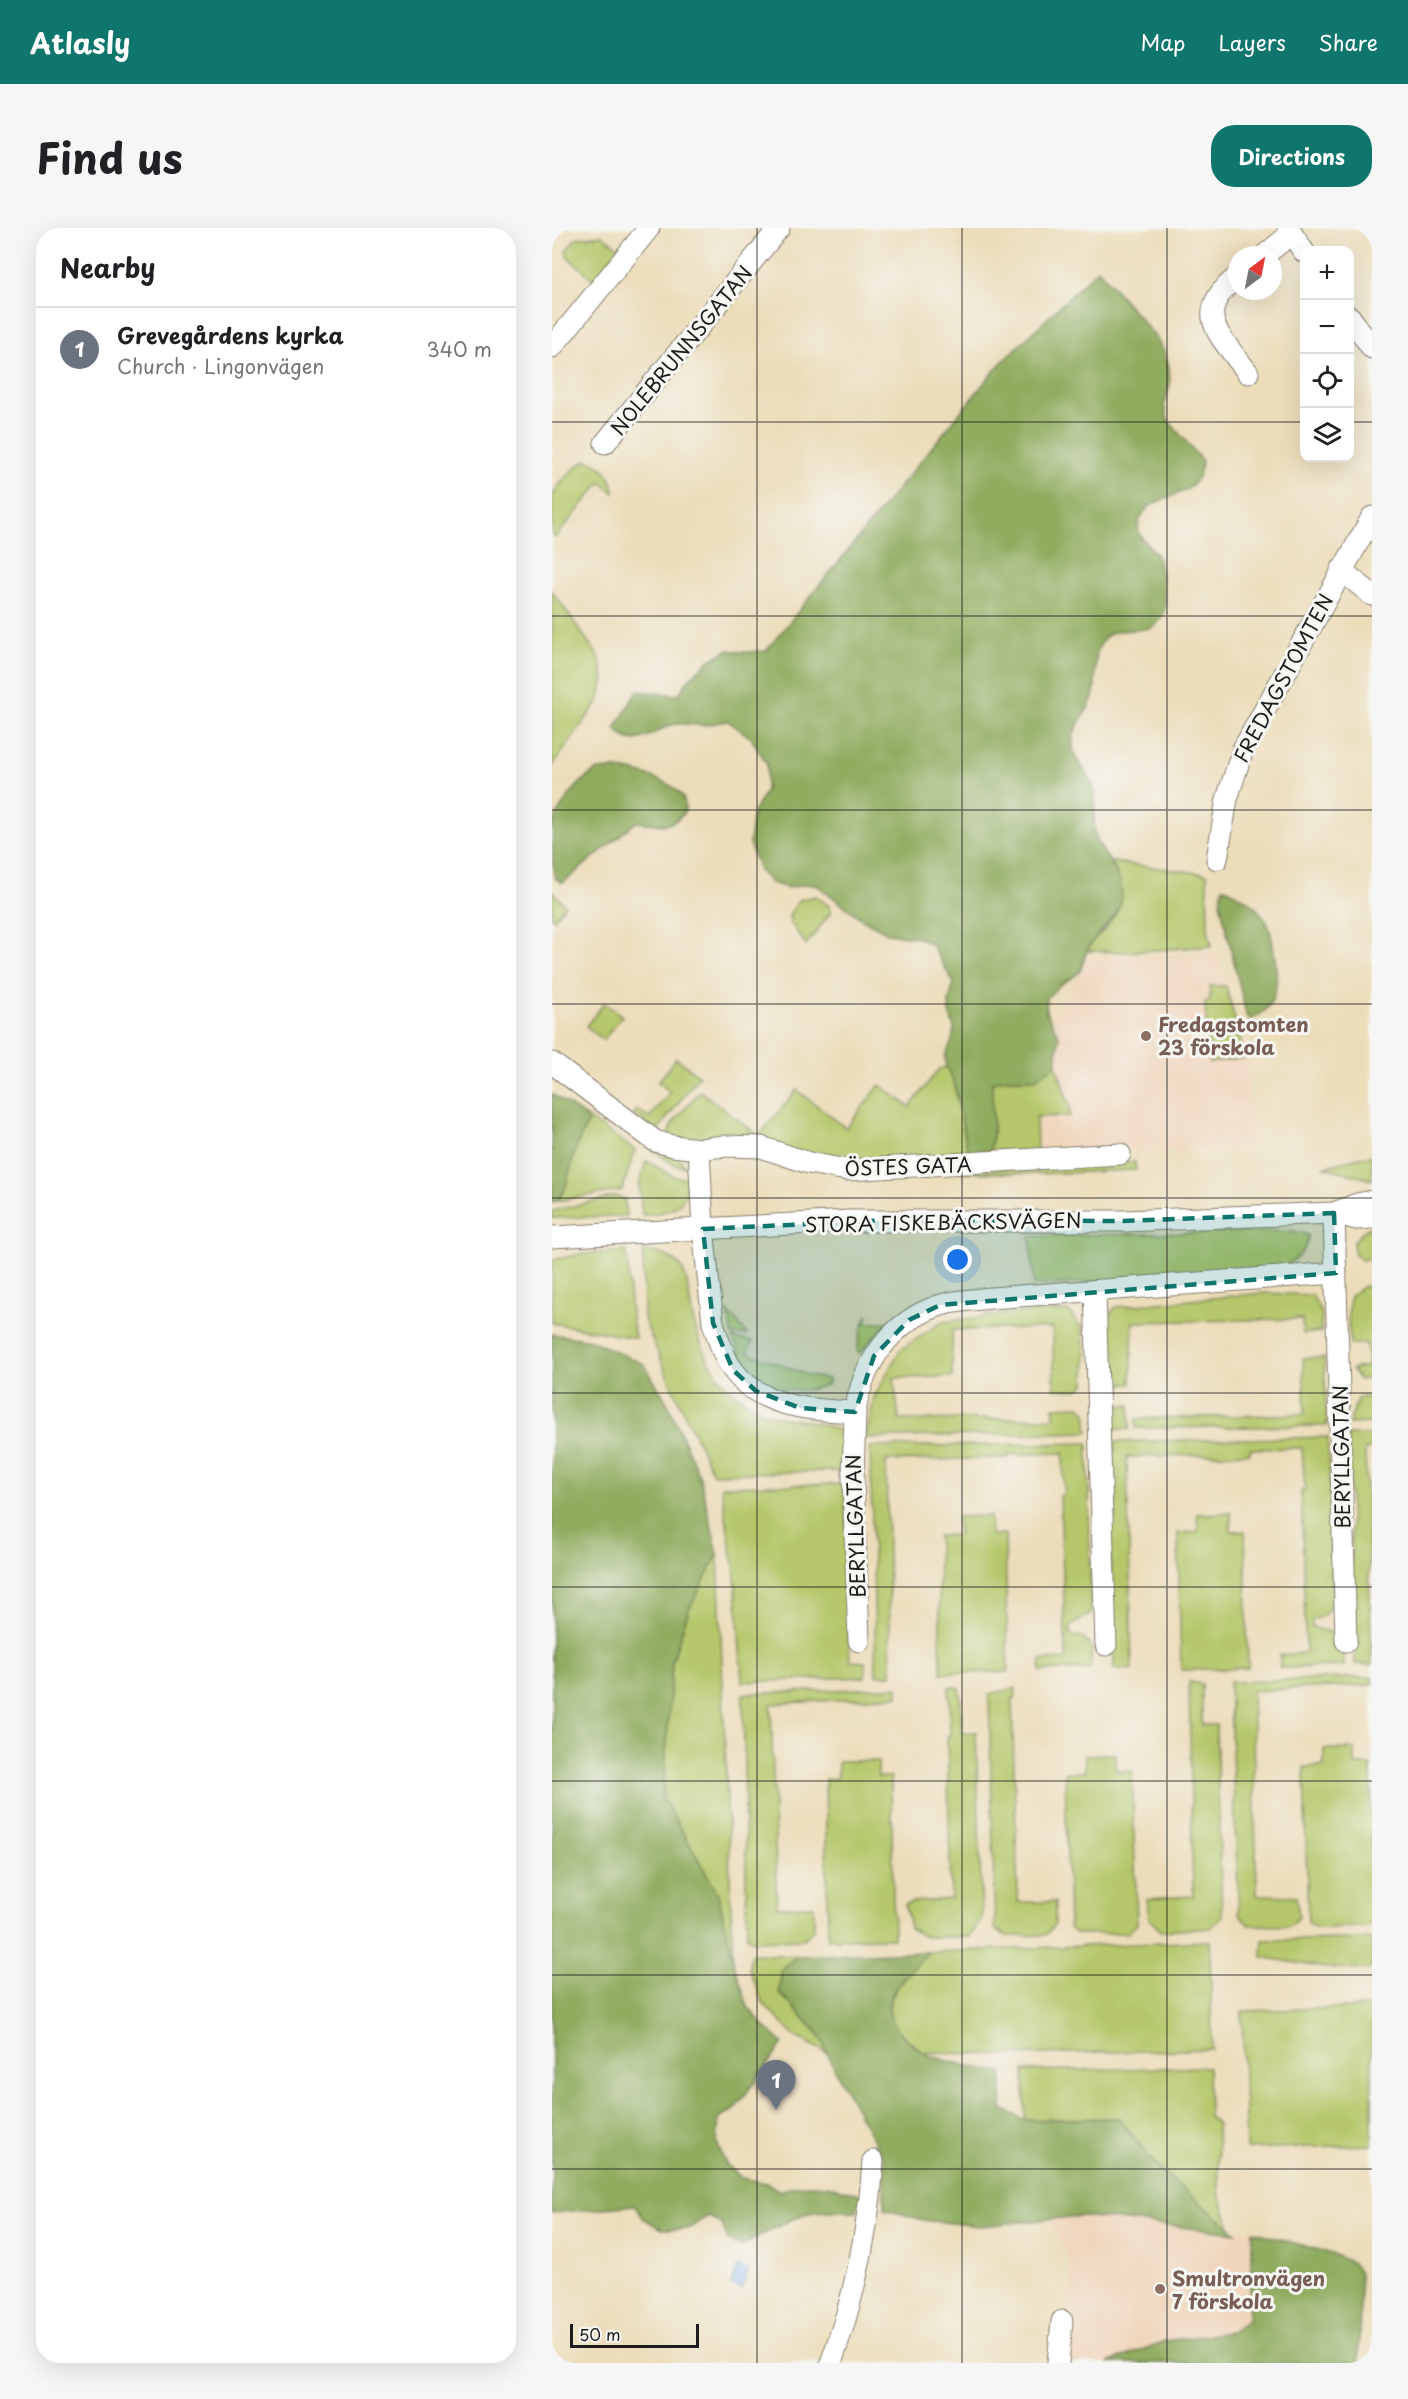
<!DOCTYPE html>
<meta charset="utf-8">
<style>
:root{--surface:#fff;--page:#f6f6f6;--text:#202124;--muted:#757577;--line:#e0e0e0;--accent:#0f766e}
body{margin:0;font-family:"Playpen Sans",sans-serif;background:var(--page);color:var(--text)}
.controls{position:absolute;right:18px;top:18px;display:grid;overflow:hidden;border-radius:12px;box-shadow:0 6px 24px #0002}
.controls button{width:54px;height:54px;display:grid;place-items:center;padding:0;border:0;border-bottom:2px solid var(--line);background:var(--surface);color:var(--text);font:30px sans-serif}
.compass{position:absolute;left:676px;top:18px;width:54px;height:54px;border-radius:50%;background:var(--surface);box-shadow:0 6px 24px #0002;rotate:32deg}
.scale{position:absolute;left:18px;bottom:15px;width:129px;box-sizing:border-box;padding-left:6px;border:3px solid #1c1c1c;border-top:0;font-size:16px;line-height:21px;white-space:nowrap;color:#1c1c1c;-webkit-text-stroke:4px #f6f6f2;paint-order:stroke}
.you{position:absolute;left:406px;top:1032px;width:21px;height:21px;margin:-15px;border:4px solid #fff;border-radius:50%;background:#1a73e8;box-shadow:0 0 0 9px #1a73e833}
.badge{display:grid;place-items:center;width:39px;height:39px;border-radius:50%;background:var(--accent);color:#fff;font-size:20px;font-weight:700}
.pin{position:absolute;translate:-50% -50px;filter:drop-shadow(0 2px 3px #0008)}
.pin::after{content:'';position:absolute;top:32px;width:21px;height:18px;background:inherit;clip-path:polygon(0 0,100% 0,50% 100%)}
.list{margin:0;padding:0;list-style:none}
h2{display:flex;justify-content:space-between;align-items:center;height:78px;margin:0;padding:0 24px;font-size:26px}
h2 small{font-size:20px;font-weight:400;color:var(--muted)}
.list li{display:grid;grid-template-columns:39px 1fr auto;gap:18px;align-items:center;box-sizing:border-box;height:84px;padding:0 24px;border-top:2px solid var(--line)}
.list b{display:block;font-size:22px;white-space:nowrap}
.list p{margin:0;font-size:20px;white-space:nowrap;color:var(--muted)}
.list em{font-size:20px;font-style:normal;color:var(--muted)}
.icon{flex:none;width:33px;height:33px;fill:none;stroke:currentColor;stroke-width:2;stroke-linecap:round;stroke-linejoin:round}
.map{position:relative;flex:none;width:820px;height:2135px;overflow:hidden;border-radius:24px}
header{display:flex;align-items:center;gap:36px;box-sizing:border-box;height:84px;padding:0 30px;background:var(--accent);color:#fff}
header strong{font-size:28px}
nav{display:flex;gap:33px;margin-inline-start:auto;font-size:21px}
.intro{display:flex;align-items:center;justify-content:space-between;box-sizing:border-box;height:144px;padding:0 36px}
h1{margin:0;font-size:42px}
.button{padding:15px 27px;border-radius:24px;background:var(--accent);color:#fff;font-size:21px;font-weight:700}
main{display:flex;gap:36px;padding:0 36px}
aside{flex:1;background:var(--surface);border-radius:24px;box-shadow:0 6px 24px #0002}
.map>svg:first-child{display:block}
.built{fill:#f0d6bc}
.green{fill:#b5c76b;stroke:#687244;stroke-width:1.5}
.forest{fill:#90ac5f;stroke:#56643e;stroke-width:1.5}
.water{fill:#7fb3ed;stroke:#4e6884;stroke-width:1.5}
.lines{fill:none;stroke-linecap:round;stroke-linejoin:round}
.minor-casing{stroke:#847c6b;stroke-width:23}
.minor{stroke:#fff;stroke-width:21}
.marked{fill:#0f766e;fill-opacity:0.2;stroke:#0f766e;stroke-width:4.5;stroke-dasharray:12 8;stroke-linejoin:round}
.grid{fill:none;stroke:#1c1c1c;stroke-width:1.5;stroke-opacity:0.55}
.education-dot{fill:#8d6e63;stroke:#f6f6f2;stroke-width:2}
.labels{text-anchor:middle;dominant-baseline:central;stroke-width:6;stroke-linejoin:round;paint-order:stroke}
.street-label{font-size:20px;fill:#1c1c1c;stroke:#f6f6f2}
.education-label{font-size:20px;font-weight:bold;fill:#785e54;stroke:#f6f6f2;text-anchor:start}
</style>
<header>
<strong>Atlasly</strong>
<nav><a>Map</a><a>Layers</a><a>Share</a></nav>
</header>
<div class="intro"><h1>Find us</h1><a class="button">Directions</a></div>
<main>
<aside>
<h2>Nearby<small></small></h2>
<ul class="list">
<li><span class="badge" style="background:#6b7280">1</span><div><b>Grevegårdens kyrka</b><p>Church · Lingonvägen</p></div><em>340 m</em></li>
</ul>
</aside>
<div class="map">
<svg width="820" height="2135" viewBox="0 0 820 2135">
<rect width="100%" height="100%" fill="#f6f6f2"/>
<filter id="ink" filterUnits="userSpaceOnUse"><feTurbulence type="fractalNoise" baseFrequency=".0167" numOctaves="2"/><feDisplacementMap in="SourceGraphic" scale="12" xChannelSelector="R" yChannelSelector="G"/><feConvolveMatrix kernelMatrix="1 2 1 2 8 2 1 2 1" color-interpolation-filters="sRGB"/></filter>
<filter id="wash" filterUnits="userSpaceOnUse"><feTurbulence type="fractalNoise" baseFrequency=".008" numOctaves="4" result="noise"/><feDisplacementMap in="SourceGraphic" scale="24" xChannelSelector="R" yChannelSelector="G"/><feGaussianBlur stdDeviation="1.35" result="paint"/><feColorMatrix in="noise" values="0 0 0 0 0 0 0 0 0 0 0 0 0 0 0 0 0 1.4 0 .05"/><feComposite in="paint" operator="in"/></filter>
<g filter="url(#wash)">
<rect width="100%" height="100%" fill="#ecddba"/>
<!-- built -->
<path class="built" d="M665,724L695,829L699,921L488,925L485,882L502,788L536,729Z
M530,1988L701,2003L697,2091L679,2104L613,2113L556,2135H516L519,2055L516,2029L497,1991Z"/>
<!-- green -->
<path class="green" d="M50,7L67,20L42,52L16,29L14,23L24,10Z
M35,232C50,236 62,249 62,265L49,254L4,309L0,308C0,297 0,280 0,270C4,258 24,237 35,232Z
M0,363L47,429L52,450L48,471L0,539Z
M560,634L655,646L656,701L660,718L573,724L535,723L543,710L555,700L569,658Z
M0,663L13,677L2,691L0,689Z
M264,668L277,678L279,684L254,717L238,694L237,687L247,672Z
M658,758H674L693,830L657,835L653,774L658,773Z
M52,775L70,788L51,812L34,798Z
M124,830L147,848L105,903L82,886L85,881L97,890L118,864L106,854Z
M504,837L518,879V888L484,889L485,924L438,923L441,906L440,854L452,851H483Z
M394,838L402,854L416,925L300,936L115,909L120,896L148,863L207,908L245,862L294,900L328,857L358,879L386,842Z
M30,886L83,922L70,962L5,973L13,961L24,919L36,894Z
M100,922L125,928L134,939L121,936Z
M820,928V952L773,939L807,929Z
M94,933L121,948L136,951C136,981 114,986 90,987L87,958Z
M557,934H583L584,942L483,946L408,944Z
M64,968L73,971L74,988L0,990V983Z
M820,998V1030L810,1032L803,1027L801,1015L811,1003Z
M742,1003L756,1007C755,1024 743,1032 729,1041L482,1058L478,1008Z
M91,1022C143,1030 132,1052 141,1091C147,1114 159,1144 177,1160C185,1167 209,1185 219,1187C244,1194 273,1192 294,1207V1238L286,1243L161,1246L118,1154L92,1091Z
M75,1023L78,1077L83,1110L0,1095V1032L30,1026Z
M812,1058L820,1060V1150L807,1152L800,1141L816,1138L814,1115L798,1117L796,1088L798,1068Z
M712,1065L760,1067L770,1086L769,1104L751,1106L750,1091L581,1094L579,1156L561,1157C551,1146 552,1106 556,1091C557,1087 561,1082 564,1079Z
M176,1083L195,1106L194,1107H180Z
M516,1083L530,1100L534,1127L533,1156L526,1162L502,1161L501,1100L400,1102V1149L342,1150L347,1192L502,1190V1179L528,1178L534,1184L536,1204L314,1210L322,1169L348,1122L390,1094L458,1085Z
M316,1086L313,1095L336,1094L308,1125L305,1123C307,1111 310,1096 316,1086Z
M181,1110L201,1113L195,1124L258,1148L276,1151V1156C233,1174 196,1154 181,1110Z
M751,1130H772L775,1198L584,1200V1191L753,1186Z
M806,1169H820V1195L797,1196Z
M578,1177V1201H556L558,1178Z
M796,1207H820V1221H813L820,1437L803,1436Z
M776,1209L781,1372L772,1388L760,1392V1399L778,1404L782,1419L791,1420L792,1438L728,1440V1427L754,1425L749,1263L753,1262L750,1220L698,1221V1225L575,1229L580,1442L562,1441L556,1214Z
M536,1215L539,1385L518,1399L519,1408L531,1409L540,1421L538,1441L488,1443L489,1432L514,1431L508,1268L512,1267L511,1225L456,1227V1230L334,1233L339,1447H324L318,1219Z
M293,1256L298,1433L313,1434V1449L190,1454L183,1346L169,1258Z
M679,1285V1303H693L696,1440L629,1442L626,1305L646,1304L645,1286Z
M438,1288L439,1307L453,1306L456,1444L389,1445L386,1308L406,1307L405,1289Z
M166,1326L181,1733L166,1666L111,1570L120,1434L137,1381Z
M820,1449V1457L700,1463L705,1667L744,1668L747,1689L737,1698L697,1697L687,1687L677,1454Z
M637,1454L650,1456V1497H664L670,1689L659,1700L609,1703L597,1691L595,1671L641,1668Z
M346,1459V1468L219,1476L225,1679L262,1678V1701L252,1711L202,1713L195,1708L191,1466Z
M397,1459L408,1460L410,1505L424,1504L430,1691L417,1709H373L358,1700L353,1676L359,1674L399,1671L395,1508H398Z
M464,1460L463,1471H460L466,1674H503V1696L494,1707L455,1708L443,1701L437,1466Z
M772,1521H803V1537H819L820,1694L815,1699L764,1700L756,1694L752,1539L772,1538Z
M564,1526V1543H580L585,1696L576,1705L525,1706L517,1700L513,1545L533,1544V1527Z
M286,1533H326V1549H339L342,1710L276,1711L273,1551L286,1550Z
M820,1711V1741L774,1740L710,1729L711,1712Z
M658,1713L660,1821L455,1827L369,1824C361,1815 349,1807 342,1798C323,1773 362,1740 377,1724Z
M199,1726L245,1728L230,1741L227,1764L267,1806L276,1825L242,1808L211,1775L197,1741Z
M820,1779V1917L694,1921L690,1783Z
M656,1839L657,1888L665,1897L667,1965L679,2001L605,1939L567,1890L473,1892L472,1843Z"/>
<!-- forest -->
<path class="forest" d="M546,41L605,111L612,123L617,138L618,156L612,178L616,192L650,233C647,277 603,259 588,291C580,309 600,316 606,330C608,334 614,373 613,379C607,416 570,393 554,409C538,425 546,446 542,465C539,482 524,492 521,510C518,530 532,539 540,555C548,571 538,592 544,609C550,626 564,638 569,657C575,689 545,700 535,723C532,730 531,738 527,744C522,750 513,753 508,757C503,761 499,766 495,770L494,784L507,808L504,837L483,851H452L440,854L441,906L438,923L416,925L402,854L394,838L393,828L400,813L402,800L397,784V772L402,755L379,716L367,710L336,705L310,691L266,658L255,656L236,660L219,655L207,642L197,615L201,585L214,562L215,536L199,510L176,493C169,494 160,496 153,497C142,498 128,494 119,497C99,504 83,524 63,501L85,463L126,467L137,451L158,432L175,422L190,424L214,423L446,138Z
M63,541C81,542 121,552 131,570C133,573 133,579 133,583C118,604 107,595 84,594L11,655L4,651C0,639 0,609 1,596C7,578 27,552 44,543C50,541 56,541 63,541Z
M671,659C687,666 705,677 714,693C720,703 720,714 722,724C727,752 728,779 698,792L695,790L668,674Z
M0,866L30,886L36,894L24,919L13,961L5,973L0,974Z
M0,1106L38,1112L92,1136L116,1176L148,1250L166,1326L137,1381L120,1434L111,1570L166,1666L181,1733L196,1779L212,1798L231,1815L182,1882L167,1891L165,1915L174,1936L190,1950L215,1955L228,1963C255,1952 283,1957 310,1967L305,1983C290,1984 271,1981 257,1985C233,1991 212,2008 189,2018L176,2013L170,1996L156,1988L136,2001H110L91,1990L83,1977L0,1985Z
M377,1724C366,1736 340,1758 337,1775C334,1793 355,1814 369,1823C383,1832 433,1842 450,1844V1881L473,1892L567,1890L605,1939L684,2005L530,1988L428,1998L371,1992L332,1981V1931L286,1848L267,1806L227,1764L230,1741L245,1728Z
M701,2003L780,2026L799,2034L808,2045L807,2135H556L613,2113L679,2104L696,2091Z"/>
<!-- water -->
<path class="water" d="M186,2038L197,2042L189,2061L179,2057Z"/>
</g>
<g filter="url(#ink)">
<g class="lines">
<defs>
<path id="minor" d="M736,0L752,24
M713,27L740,5
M685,49C638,86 669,108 696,145
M798,89L820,120
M0,119L97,0
M53,215L227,0
M789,342L820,367
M665,631L675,571L691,521L820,289
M0,835L103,913L121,918L147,921L173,918L209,919L257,935L295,942L568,926
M147,921L151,1001L161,1095C166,1110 171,1129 181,1142C209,1180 260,1182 303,1184C311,1135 339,1093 389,1077C405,1072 423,1072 439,1070L784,1045
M782,985L794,1413
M782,985L805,976L820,973
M0,1009L297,993H571L782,985L805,991L820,990
M543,1063L554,1417
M303,1184L301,1249L307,1413
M279,2135C302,2070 317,2002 321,1933
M506,2135L510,2093"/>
</defs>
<!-- minor casing -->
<use href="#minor" class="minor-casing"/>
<!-- minor -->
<use href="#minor" class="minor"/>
</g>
</g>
<!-- marked area -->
<path class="marked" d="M782,985L784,1045L388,1077L357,1092L322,1128L303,1184L248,1180L204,1163L181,1142L161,1095L151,1001L340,992L571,993Z"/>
<!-- grid -->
<path class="grid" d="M205,0V2135M410,0V2135M615,0V2135M0,194H752M798,194H820M0,388H820M0,582H820M0,776H820M0,970H820M0,1165H820M0,1359H820M0,1553H820M0,1747H820M0,1941H820"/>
<!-- markers -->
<g class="education-dot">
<circle cx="594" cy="808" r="6"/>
<circle cx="608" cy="2061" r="6"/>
</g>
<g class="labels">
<!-- street labels -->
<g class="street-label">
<text transform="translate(129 122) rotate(-51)">NOLEBRUNNSGATAN</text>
<text transform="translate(731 450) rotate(-62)">FREDAGSTOMTEN</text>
<text transform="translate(356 938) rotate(-2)">ÖSTES GATA</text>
<text transform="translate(391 994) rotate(-1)">STORA FISKEBÄCKSVÄGEN</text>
<text transform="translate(789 1229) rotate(-91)">BERYLLGATAN</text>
<text transform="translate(303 1298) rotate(-92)">BERYLLGATAN</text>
</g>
<!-- education labels -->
<g class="education-label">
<text x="606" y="796">Fredagstomten<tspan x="606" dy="23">23 förskola</tspan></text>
<text x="620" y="2050">Smultronvägen<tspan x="620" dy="23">7 förskola</tspan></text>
</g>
</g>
</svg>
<div class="controls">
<button>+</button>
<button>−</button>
<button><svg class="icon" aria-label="locate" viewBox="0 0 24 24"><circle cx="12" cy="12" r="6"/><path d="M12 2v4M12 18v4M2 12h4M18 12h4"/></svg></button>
<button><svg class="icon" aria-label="layers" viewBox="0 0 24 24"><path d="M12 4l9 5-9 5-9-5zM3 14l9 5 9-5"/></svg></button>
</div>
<svg class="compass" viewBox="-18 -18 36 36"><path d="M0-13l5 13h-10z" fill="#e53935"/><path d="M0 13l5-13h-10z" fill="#757577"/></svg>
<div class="scale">50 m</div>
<div class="you"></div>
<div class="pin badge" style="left:224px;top:1882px;background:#6b7280">1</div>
</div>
</main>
